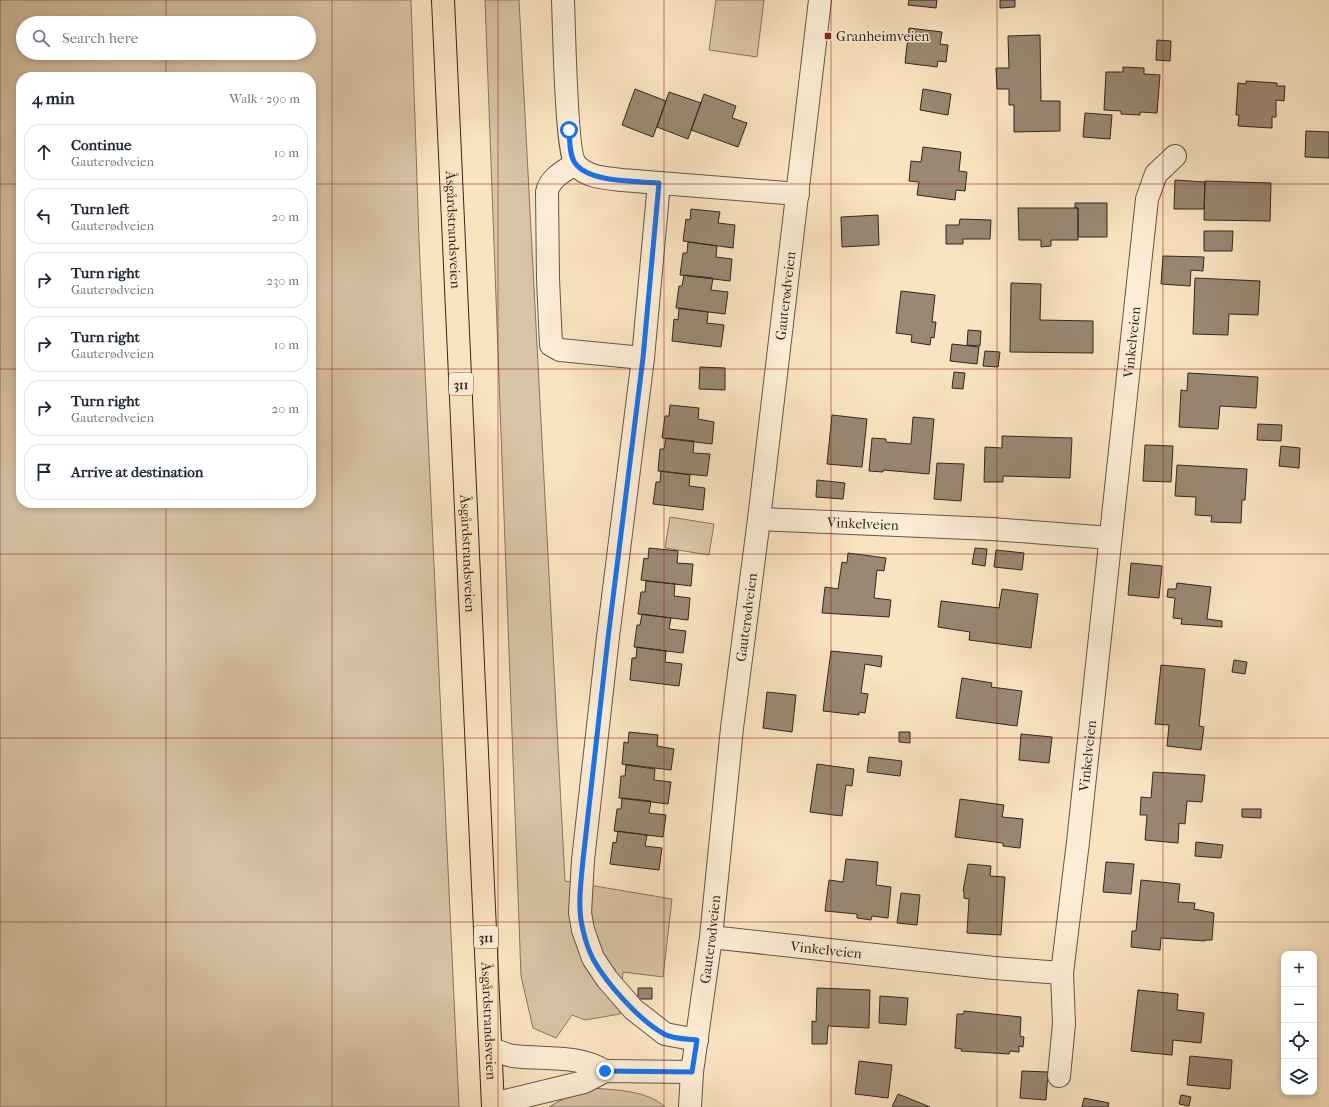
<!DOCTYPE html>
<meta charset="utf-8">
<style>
:root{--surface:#fff;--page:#f6f6f7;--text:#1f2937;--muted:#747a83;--line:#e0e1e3}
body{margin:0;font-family:"IM FELL French Canon",serif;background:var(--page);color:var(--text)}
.controls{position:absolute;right:12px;bottom:12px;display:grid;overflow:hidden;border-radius:8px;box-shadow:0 2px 6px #0003}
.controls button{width:36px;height:36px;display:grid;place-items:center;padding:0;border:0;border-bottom:1px solid var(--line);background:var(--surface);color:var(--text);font:20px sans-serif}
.stop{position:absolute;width:12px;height:12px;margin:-9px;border:3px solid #1a73e8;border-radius:50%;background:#fff}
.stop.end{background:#1a73e8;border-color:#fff;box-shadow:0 1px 4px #0008}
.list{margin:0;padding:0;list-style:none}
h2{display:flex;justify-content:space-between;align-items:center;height:52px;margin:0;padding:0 16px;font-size:17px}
h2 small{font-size:13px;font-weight:400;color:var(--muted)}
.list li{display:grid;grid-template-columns:26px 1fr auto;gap:12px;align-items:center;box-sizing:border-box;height:56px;margin:0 8px 8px;padding:0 8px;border:1px solid var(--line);border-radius:16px}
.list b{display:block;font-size:15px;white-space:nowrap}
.list p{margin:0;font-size:13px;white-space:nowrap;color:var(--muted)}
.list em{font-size:13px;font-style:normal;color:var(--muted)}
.icon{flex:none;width:22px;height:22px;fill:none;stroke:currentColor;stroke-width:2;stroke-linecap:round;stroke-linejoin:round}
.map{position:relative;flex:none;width:1329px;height:1107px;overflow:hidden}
.search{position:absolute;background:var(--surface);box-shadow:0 2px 6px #0003;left:16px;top:16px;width:300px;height:44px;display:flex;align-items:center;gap:10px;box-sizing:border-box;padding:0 14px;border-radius:22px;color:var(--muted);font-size:15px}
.panel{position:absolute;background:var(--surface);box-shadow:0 2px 6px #0003;left:16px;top:72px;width:300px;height:436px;border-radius:16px}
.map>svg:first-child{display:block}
.green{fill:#d8c3a5;stroke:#857463;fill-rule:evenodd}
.building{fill:#9a8874;stroke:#322621}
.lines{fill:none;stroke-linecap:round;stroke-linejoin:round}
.minor-casing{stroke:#645549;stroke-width:24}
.major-casing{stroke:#322621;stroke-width:24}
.minor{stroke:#fcedd6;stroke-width:22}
.major{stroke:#fae3c0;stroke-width:22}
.route{stroke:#1a73e8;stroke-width:5}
.grid{fill:none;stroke:#8f2418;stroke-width:1;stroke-opacity:0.55}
.poi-dot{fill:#8f2418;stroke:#fcedd6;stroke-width:1.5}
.labels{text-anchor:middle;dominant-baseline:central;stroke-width:3;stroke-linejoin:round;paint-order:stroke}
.shield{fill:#fcedd6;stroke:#6f6257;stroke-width:1}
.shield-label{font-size:13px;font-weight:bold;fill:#322621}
.poi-label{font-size:14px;fill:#322621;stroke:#fcedd6;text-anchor:start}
.street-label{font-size:14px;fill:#322621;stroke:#fcedd6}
</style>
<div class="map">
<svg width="1329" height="1107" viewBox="0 0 1329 1107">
<rect width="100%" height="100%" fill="#fae3c0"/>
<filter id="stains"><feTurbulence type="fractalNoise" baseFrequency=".005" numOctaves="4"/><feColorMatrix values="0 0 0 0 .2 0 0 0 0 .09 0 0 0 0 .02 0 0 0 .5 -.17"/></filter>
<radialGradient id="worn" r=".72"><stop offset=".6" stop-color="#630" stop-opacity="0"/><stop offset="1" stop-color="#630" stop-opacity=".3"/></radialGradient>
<!-- green -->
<path class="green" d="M0,0H411L419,240L459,1107H0ZM23,23H309V53H23ZM21,77H311V503H21Z
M485,0H519L565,881L672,899L663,977L623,972L620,1014L585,1020L572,1015L556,1038L533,1028L521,976Z
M716,0H764L757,57L709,50Z
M670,517L714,524L709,555L665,548Z
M592,1088C615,1090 647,1090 665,1107H549L563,1099Z"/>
<!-- building -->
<path class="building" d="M909,0H937L936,8L908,5Z
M1000,0H1015V7L1000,8Z
M909,28L942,32L940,44L948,45L946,62L938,61L937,67L905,63Z
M1040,35L1041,101H1060V131L1014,132V105H1009V89H997L996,68H1009L1008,36Z
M1157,40L1171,41L1170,61L1156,60Z
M1123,67L1144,68V74L1160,75L1157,113L1140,112V115L1121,114V111L1104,110L1106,72H1123Z
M1246,81L1277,83V86H1285L1284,101L1276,100V117H1272V128L1238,126L1239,115H1236L1238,83L1246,84Z
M635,89L666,101L653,137L622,125Z
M923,89L951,94L948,115L920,110Z
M669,92L701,103L688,139L657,127Z
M704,94L736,106L732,118L747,123L738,147L691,130Z
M1085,113L1112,115L1110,139L1083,137Z
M1306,131L1329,132V158L1305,157Z
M923,147L961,152L959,171L967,172L965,191L956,190L955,200L917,195L919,182L909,181L911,161L921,162Z
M1175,180L1205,182L1204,209H1174Z
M1205,181L1271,183L1270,221L1204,220Z
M1075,203H1107V237H1078V208H1075Z
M1018,208H1078V240H1051V246L1041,247V240H1019Z
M691,209L720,212L718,223L735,225L733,248L683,241L686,219L690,220Z
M878,215L879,245L842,247L841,217Z
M960,219L991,220L990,239H963V244H946V225H959Z
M1204,231H1233L1232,251H1204Z
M688,242L717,246L716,257L732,259L730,281L680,275L683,253H687Z
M1163,256L1204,257L1203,271L1191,270L1190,286L1161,284Z
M684,275L713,278L711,290L728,292L725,314L676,308L679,286H682Z
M1195,278L1260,281L1258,315L1229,314L1228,335L1193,334Z
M1011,283L1041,284L1040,320L1093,321V353L1010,352Z
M901,291L935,295L932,322H936L934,338L931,337L930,345L911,342L912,335L896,333Z
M679,308L708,312L707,323L724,325L721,347L672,341L674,319L678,320Z
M968,330L981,331L980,346L967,345Z
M952,344L979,347L977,364L950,361Z
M985,351L1000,352L998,367L983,366Z
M700,367L725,368V390L699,389Z
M954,372L965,373L963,389L952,388Z
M1188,373L1258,377L1256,408L1220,406L1218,429L1179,427L1181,390L1187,391Z
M670,405L699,408L698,419L714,422L712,444L662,438L665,416H669Z
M832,415L867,419L862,467L827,464Z
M913,417L934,419L929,474L883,470V472L869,471L872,438L886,439V442L911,444Z
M1258,424L1282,425L1281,441L1257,440Z
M1002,436L1072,438L1070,478L1003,476V482H984L985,447L1002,448Z
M666,438L694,441L693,453L710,454L707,476L658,471L660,449H664Z
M1145,445L1173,446L1171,482L1143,481Z
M1281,446L1300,448L1299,468L1279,466Z
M937,463L964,464L961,501L934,499Z
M1177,465L1247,469L1245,500H1242L1241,523L1211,522L1212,516L1195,515L1196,497L1175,496Z
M661,471L690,475L689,486L705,488L703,510L653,504L656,482H660Z
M817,480L845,483L843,499L816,497Z
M649,548L678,551L677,563L693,564L691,586L641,580L644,558L648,559Z
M975,548L987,549L985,566L972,564Z
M996,550L1024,553L1022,570L994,567Z
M848,553L886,558L884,571L877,570L874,598L891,600L889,617L822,613L825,587L838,589L842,562L847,563Z
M1131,563L1162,566L1159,598L1128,595Z
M646,581L675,584L674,596L690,598L688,620L638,614L641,592H645Z
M1177,583L1211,587L1207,619L1222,621V627L1181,624L1182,619L1173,618L1175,598L1167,597L1168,589H1176Z
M1002,589L1038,594L1031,648L969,640L970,632L938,627L941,601L999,608Z
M642,614L671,618L669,629L686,631L683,653L634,647L637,625H640Z
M637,647L666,651L665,662L682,664L679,686L630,680L632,658H636Z
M831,651L882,656L881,667L865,664L861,693L868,694L865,713L859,712V715L823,711Z
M1234,660L1247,662L1245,674L1232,672Z
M1161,665L1205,669L1199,726L1204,727L1201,750L1167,746L1169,725L1155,724Z
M962,678L992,683L991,687L1022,691L1017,726L956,718Z
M767,692L796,695L792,732L763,728Z
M629,732L658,735L657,746L674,749L671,770L622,764L624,742L628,743Z
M899,732H910V743L899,742Z
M1021,734L1052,737L1049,763L1019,760Z
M869,757L902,761L900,776L867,772Z
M817,764L854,769L852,786L846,785L842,816L810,812Z
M626,765L655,769L654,780L671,782L668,804L619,798L621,776H625Z
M1153,772L1205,775L1202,802L1187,801L1185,824L1179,823L1178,843L1145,840L1147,815H1140L1141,797L1151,798Z
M622,798L651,801L649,813L666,815L663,837L614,831L617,809H621Z
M960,799L1004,805L1002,817L1023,819L1020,848L1003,846V843L955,837Z
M1242,809H1261V818L1242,817Z
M618,831L647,835L645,846L662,848L659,870L610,864L613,842L616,843Z
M1196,842L1223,845L1221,858L1195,856Z
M846,859L878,862L876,885L891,887L888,918L872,916L871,920L857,918V914L825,911L829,880L843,882Z
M1106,862L1134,864L1131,894L1103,892Z
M968,864L991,866L990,876L1005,877L1001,935L967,933L969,899L964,898V891H963Z
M1141,880L1180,884L1178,902L1195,903L1194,909L1214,913L1212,940H1205V941L1161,938L1160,950L1131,947L1132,931H1136Z
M901,893L920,895L917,925L897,923Z
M638,988H652V999H638Z
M817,988L870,990L869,1028L828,1026L827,1044H812V1021L816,1022Z
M1138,990L1178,994L1177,1010L1204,1013L1201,1043L1173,1040L1172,1055L1131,1051Z
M880,996L908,998L906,1025L879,1023Z
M964,1011L1021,1017L1020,1036L1024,1037L1023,1047L1019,1046V1052L1010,1051L1009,1054L961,1051L962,1049L955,1048L957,1014H964Z
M1190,1056L1232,1060L1230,1089L1187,1085Z
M859,1061L892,1065L888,1098L855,1094Z
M1022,1071L1048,1072L1046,1100L1020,1098Z
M898,1094L930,1107H892Z
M1181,1095L1191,1097L1189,1106L1179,1104Z
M1084,1098L1109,1103L1108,1107H1082Z"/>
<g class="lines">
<defs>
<g id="minor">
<path d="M563,0C564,24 566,153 576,165C588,178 605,178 622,180L798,194"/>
<path d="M575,164C564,171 550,178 547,192L548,279L551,345L560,350L643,358"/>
<path d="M659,183L643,358L608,637L583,860L580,913L583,930L593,958L607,979L633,1009L665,1034L697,1040"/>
<path id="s1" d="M759,519L992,529L1110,538"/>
<path id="s2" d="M711,937L994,968L1062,973"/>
<path d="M492,1049C498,1051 506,1055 513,1056C544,1060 576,1054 605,1071"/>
<path id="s3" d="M1059,1076L1064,1024L1062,973L1078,842L1147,199L1156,174L1175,156"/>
<path d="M493,1104L584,1082L605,1071L692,1072"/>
<path id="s4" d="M690,1107L692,1072L711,937L732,728L759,519L820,0"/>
</g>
<g id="major">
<path id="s5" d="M443,0L493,1107"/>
</g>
</defs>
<!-- minor casing -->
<use href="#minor" class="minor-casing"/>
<!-- major casing -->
<use href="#major" class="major-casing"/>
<!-- minor -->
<use href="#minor" class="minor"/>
<!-- major -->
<use href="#major" class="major"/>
</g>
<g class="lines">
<!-- route -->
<path class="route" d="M569,130C570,140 569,155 575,163C589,183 637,181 659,183L643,358L608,638L583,860C581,883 577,907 583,930C585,939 589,951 593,959C607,984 639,1020 664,1034C673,1039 686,1039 697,1040L692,1072L605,1071"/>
</g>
<!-- grid -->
<path class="grid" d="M166,0V23M332,0V1107M498,0V1107M664,0V1107M831,0V1107M997,0V1107M1163,0V1107M166,53V77M0,184H21M311,184H1329M0,369H21M311,369H1329M166,503V1107M0,554H1329M0,738H1329M0,922H1329"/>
<!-- markers -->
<rect class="poi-dot" x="824" y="32" width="8" height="8" rx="2"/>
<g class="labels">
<!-- shield labels -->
<g class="shield">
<rect x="449" y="373" width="24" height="22" rx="3"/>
<rect x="474" y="926" width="24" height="22" rx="3"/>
</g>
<g class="shield-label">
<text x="461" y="384">311</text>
<text x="486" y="937">311</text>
</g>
<!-- poi labels -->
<g class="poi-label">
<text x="836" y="36">Granheimveien</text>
</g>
<!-- street labels -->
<g class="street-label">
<text stroke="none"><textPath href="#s5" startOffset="230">Åsgårdstrandsveien</textPath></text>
<text stroke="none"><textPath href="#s4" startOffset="817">Gauterødveien</textPath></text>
<text stroke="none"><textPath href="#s3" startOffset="738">Vinkelveien</textPath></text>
<text stroke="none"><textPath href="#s1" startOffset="104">Vinkelveien</textPath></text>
<text stroke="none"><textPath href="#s5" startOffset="554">Åsgårdstrandsveien</textPath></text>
<text stroke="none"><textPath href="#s4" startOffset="493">Gauterødveien</textPath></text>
<text stroke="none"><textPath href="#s3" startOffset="322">Vinkelveien</textPath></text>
<text stroke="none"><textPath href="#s4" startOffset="169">Gauterødveien</textPath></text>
<text stroke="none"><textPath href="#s2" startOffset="116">Vinkelveien</textPath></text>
<text stroke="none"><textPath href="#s5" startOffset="1022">Åsgårdstrandsveien</textPath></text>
</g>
</g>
<rect width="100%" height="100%" filter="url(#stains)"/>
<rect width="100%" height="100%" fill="url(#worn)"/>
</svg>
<div class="controls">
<button>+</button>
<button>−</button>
<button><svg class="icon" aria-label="locate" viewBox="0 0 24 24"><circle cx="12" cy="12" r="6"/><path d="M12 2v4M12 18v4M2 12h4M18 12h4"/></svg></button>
<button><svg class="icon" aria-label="layers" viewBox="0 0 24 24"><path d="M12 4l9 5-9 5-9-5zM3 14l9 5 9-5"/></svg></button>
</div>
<div class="stop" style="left:569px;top:130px"></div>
<div class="stop end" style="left:605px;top:1071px"></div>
<div class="search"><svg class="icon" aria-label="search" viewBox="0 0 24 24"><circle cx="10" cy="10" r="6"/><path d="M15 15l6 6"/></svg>Search here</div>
<section class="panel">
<h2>4 min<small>Walk · 290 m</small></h2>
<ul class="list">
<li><svg class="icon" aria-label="ahead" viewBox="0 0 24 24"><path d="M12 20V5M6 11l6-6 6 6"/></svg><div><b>Continue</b><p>Gauterødveien</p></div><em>10 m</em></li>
<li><svg class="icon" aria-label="left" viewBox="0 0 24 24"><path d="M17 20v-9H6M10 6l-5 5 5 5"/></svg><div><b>Turn left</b><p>Gauterødveien</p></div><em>20 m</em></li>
<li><svg class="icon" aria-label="right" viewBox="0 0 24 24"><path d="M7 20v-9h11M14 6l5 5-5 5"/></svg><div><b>Turn right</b><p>Gauterødveien</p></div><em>230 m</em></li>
<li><svg class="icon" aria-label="right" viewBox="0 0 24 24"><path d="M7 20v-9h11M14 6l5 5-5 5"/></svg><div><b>Turn right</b><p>Gauterødveien</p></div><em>10 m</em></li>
<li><svg class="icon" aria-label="right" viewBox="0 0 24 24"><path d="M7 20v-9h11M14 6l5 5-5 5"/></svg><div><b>Turn right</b><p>Gauterødveien</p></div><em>20 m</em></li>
<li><svg class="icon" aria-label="arrive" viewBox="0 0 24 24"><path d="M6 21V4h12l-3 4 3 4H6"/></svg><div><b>Arrive at destination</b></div></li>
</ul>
</section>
</div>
